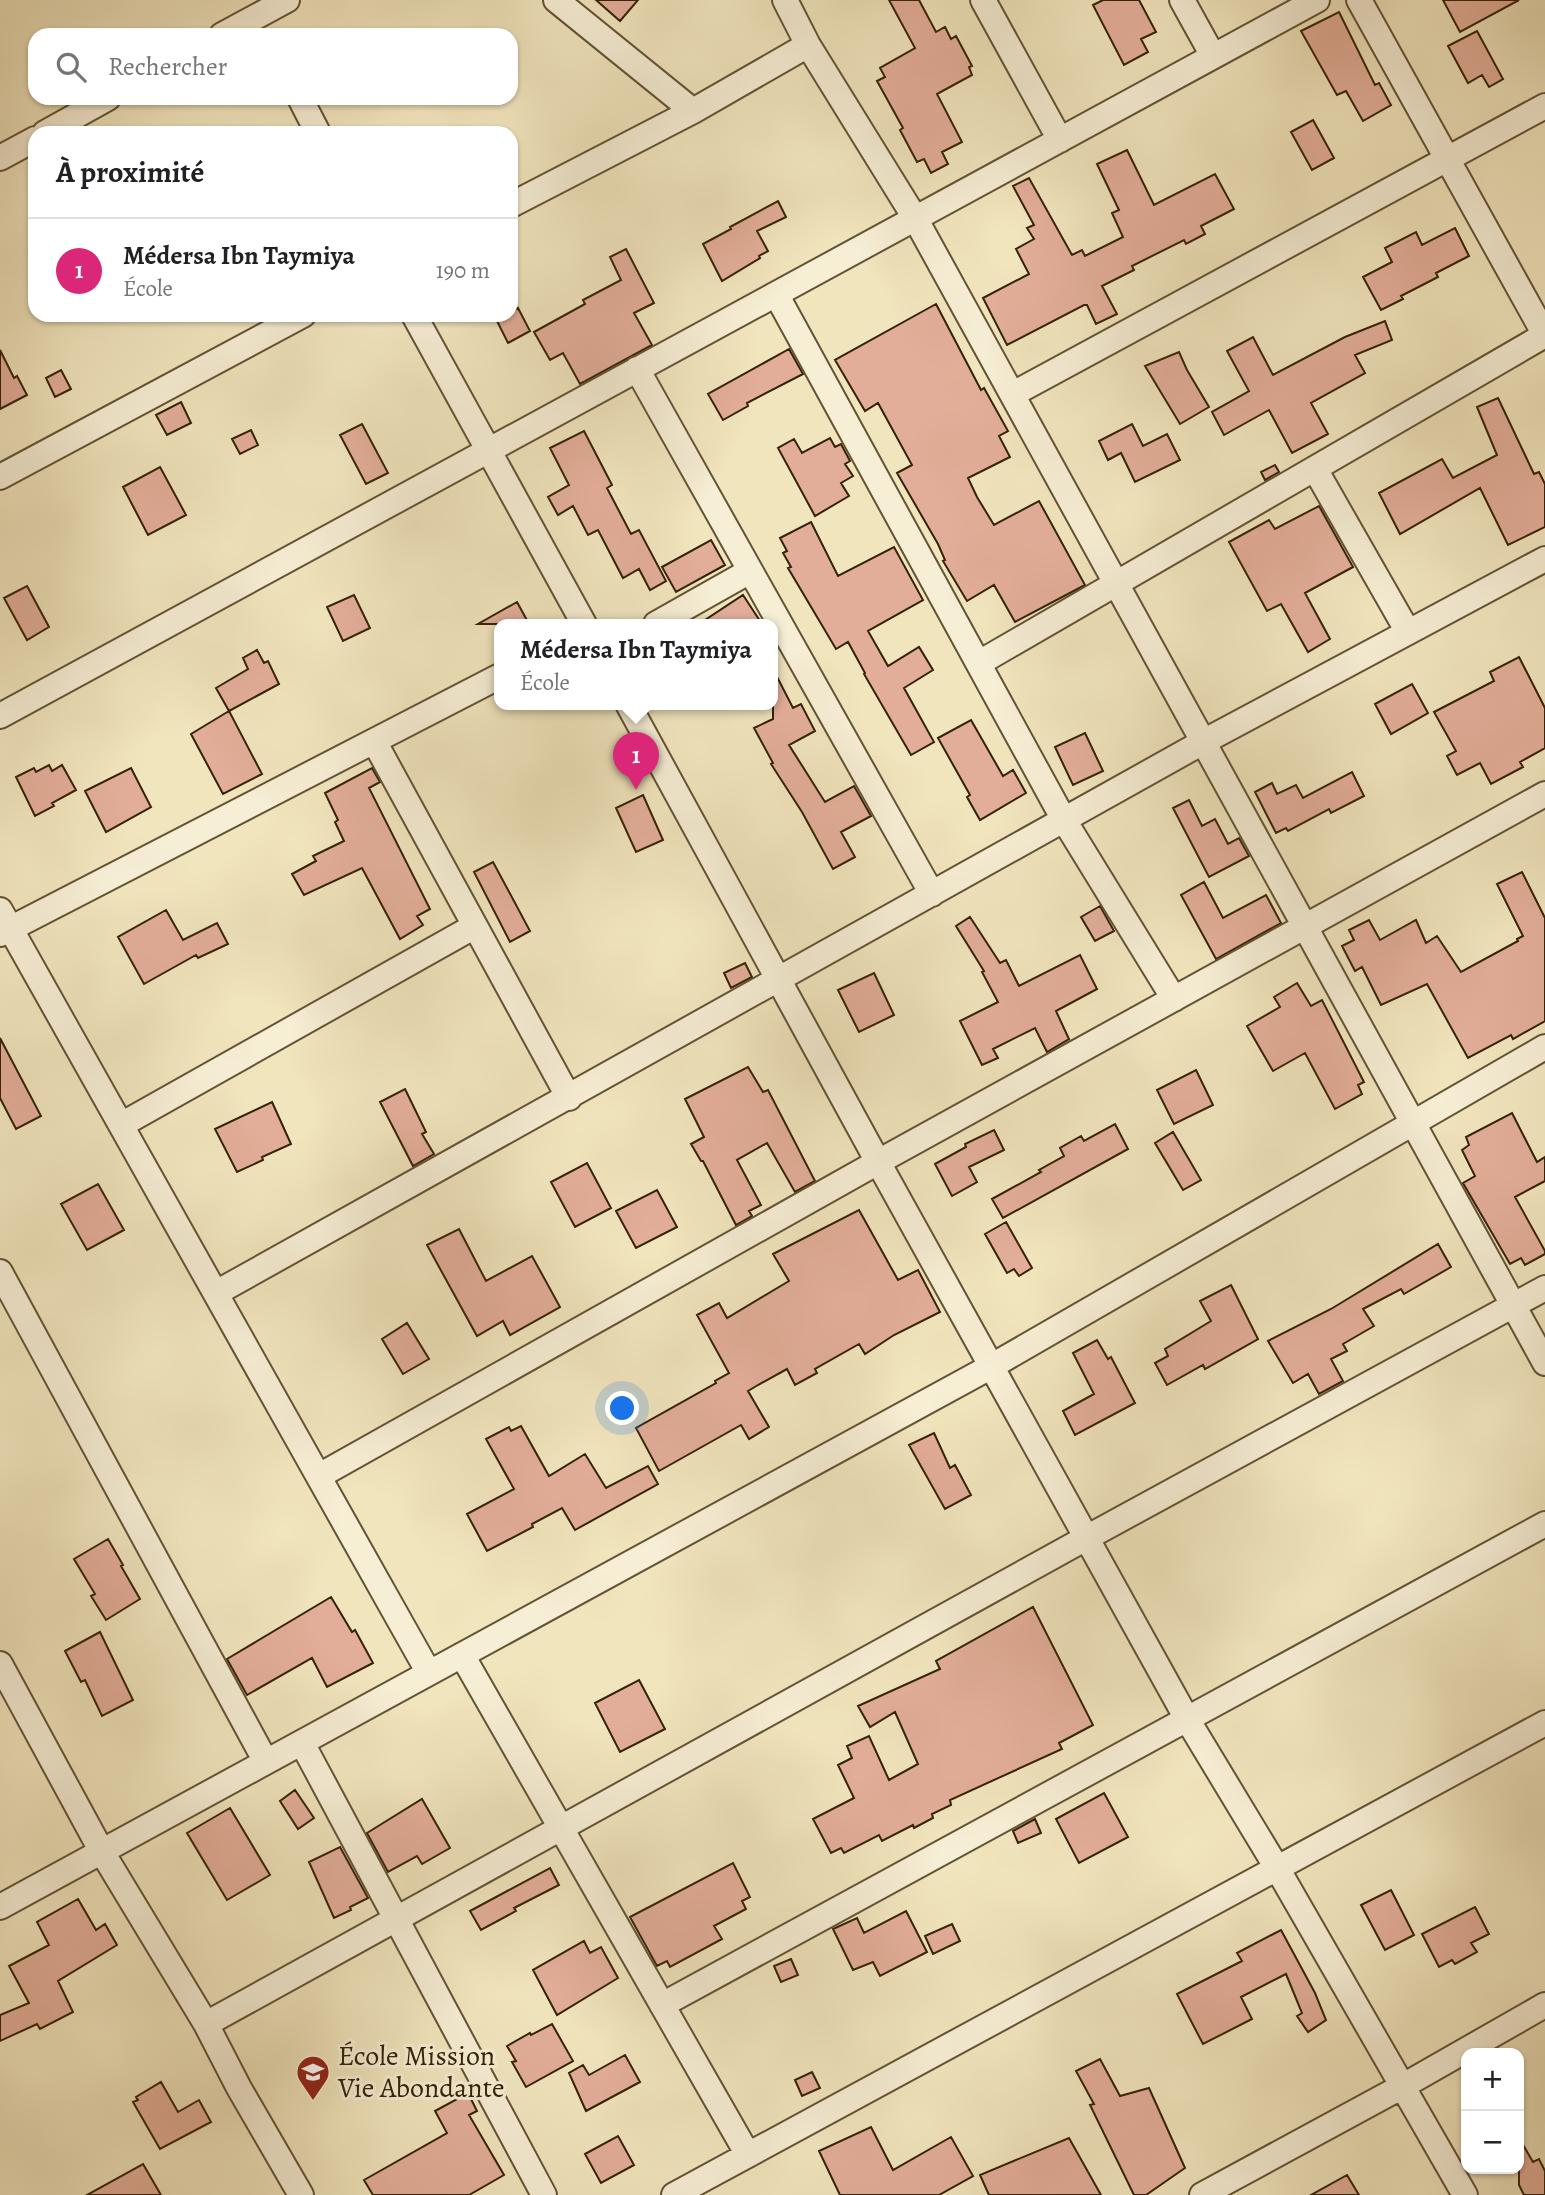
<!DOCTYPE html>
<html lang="fr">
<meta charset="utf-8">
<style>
:root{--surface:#fff;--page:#f2f2f2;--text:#202124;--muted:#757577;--line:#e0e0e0;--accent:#db2777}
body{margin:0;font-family:Alegreya,serif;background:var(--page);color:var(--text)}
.controls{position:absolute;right:21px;bottom:21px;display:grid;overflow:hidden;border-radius:14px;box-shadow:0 2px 5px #0004}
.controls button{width:63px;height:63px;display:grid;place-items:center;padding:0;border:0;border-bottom:2px solid var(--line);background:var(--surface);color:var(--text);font:35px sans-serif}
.you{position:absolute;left:623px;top:1409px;width:24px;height:24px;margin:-18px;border:5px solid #fff;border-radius:50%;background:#1a73e8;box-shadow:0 0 0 10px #1a73e833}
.badge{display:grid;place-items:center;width:46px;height:46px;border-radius:50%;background:var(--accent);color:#fff;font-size:23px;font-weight:700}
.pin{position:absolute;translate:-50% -58px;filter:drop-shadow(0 2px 4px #0008)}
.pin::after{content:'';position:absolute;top:37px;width:24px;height:21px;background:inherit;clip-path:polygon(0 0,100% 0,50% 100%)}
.popup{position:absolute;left:494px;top:619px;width:284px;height:91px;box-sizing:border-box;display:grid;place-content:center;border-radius:14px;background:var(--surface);filter:drop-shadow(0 2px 5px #0005);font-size:23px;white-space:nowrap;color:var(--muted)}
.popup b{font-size:26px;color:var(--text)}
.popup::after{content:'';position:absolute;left:50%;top:100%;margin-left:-14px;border:14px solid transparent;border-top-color:var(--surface)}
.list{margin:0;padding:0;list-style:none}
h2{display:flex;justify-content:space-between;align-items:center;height:91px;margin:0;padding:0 28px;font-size:30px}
h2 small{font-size:23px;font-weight:400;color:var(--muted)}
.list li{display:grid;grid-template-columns:46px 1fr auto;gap:21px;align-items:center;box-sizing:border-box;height:105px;padding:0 28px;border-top:2px solid var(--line)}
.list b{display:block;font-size:26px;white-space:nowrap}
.list p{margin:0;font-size:23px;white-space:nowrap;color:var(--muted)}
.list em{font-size:23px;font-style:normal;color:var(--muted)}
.icon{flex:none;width:38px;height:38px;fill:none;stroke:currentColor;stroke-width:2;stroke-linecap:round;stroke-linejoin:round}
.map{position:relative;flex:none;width:1545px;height:2195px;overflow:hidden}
.search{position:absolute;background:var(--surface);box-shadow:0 2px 5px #0004;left:28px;top:28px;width:490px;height:77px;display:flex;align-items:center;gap:18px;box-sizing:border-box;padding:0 24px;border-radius:21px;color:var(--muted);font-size:26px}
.panel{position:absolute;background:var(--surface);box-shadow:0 2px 5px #0004;left:28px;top:126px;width:490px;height:196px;border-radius:21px}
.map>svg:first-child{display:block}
.building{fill:#e3ae99;stroke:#342206;stroke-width:2}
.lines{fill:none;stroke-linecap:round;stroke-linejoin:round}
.street-casing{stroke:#635334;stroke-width:28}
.street{stroke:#f6eed5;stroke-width:24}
.labels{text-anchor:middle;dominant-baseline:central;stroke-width:6;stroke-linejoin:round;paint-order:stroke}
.poi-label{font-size:28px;fill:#342206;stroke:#f6eed5;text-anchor:start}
</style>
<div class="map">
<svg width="1545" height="2195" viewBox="0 0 1545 2195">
<rect width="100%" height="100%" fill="#f1e5be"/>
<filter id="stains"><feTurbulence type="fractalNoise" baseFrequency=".00286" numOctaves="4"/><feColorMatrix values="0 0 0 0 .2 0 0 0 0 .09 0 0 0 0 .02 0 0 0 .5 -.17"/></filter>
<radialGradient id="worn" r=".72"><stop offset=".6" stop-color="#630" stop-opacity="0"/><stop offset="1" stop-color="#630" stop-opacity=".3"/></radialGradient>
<!-- building -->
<path class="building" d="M596,0H638L620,21Z
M889,0H919L936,32L945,27L951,39L956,36L972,66L969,67L972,75L937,94L962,142L942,152L948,164L931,173L924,159L917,162L900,130L903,128L877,81L885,77L880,68L915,48Z
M1103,0H1139L1156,32L1141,39L1148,52L1124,65L1093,5Z
M1443,0H1519L1460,32Z
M1339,12L1375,85L1379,83L1391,105L1363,121L1346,91L1337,95L1301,31Z
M1477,31L1503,79L1489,87L1482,75L1468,83L1448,46Z
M1313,120L1334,158L1312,170L1291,132Z
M1127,150L1154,205L1215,174L1234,209L1201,226L1205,234L1186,244L1184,240L1132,266L1134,270L1102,286L1117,314L1096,324L1087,305H1084L1007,345L983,298L1029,274L1016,249L1034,239L1027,228L1034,225L1013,186L1029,178L1072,255L1082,250L1085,256L1123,237L1112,213L1119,210L1097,164Z
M778,201L786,217L757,231L768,251L759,256L760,258L722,281L703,244L731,229L730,227Z
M1455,228L1469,256L1436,273L1438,277L1401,296L1403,299L1381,310L1363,277L1392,262L1385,248L1416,232L1422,245Z
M626,249L654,303L634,313L652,345L580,384L563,353L550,360L534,332L585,304L583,300L621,280L610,257Z
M936,304L981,390L984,388L1008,431L999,436L1010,457L968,478L977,497L994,525L1039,501L1085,585L1015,622L994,585L967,601L943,561L945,560L938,544L897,473L912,465L878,403L865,411L835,360Z
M518,308L530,331L508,343L496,319L505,315H511V312Z
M1385,321L1392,340L1355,355L1365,373L1311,403L1328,434L1292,453L1269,410L1224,435L1212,412L1249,391L1227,351L1253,337L1273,375L1345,337Z
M789,349L803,374L747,403L748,406L723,420L708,394Z
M0,350L14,378L17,376L27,395L0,409Z
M1179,352L1187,370L1209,407L1180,424L1145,366Z
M61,370L71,389L55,397L46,378Z
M1498,398L1534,474L1539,472L1545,484V527L1508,545L1480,488L1400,534L1379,493L1442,459L1453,478L1497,455L1477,407Z
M181,402L191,423L167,435L156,415Z
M362,424L388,473L366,484L340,435Z
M1132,424L1143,446L1167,434L1180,460L1135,482L1121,453L1108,460L1099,441Z
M251,430L258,445L240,454L232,439Z
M584,431L612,485L607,488L631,534L639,530L666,581L650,590L639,569L623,578L598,530L588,535L573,506L558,515L548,497L569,485L550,448Z
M830,438L835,447L841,444L850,461L845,464L853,476L841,483L849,496L815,516L778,448L794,439L802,453Z
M1275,465L1279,472L1265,480L1261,472Z
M160,467L186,515L148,535L123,487Z
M1319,506L1353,567L1305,593L1330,639L1308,652L1281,604L1267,611L1229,542L1269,520L1275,529Z
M811,522L838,576L894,547L923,600L868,631L888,666L919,647L933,670L904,688L934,742L911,755L864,674L865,673L848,642L836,649L788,568L791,567L783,553L787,551L780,538Z
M711,540L725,565L676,592L662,567Z
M27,586L49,627L27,640L4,598Z
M354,595L370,628L343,641L327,607Z
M743,595L762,624H699Z
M517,602L529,624H478Z
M257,650L264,663L268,661L279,684L229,711L262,774L223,794L191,734L229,711L216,688L248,669L243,658Z
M1519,657L1545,708V748L1520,762L1523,767L1491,784L1480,763L1457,775L1447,756L1456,751L1434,712L1494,681L1490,672Z
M773,669L793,708L801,704L815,731L789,745L825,802L854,786L871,816L841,832L855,857L833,869L802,812L771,764L773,763L754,728L773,719Z
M1412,684L1428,713L1391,734L1375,704Z
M971,720L1003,776L1013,770L1026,793L980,820L967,797L970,795L938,738Z
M1085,733L1103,771L1073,785L1055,747Z
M49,765L52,771L62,765L76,790L52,803L54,806L35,816L16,777L34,768L36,772Z
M131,768L151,807L106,832L85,791Z
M372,768L380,782L369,788L430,909L417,916L423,925L400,939L362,868L304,895L292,874L316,861L313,856L344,841L335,822L338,820L325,793Z
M1352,772L1364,796L1331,813L1329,809L1288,831L1286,828L1276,833L1255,792L1272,783L1277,794L1296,785L1303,798Z
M643,795L663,840L636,852L616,808Z
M1189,800L1202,826L1215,819L1228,844L1239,838L1249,856L1209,877L1173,808Z
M493,862L530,931L510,942L474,872Z
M1522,872L1545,918V1021L1513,1039L1511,1035L1468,1058L1427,984L1381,1005L1362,967L1355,971L1342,946L1354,940L1349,930L1369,920L1380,940L1416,920L1426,943L1437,936L1461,972L1518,941L1517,939L1523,936L1497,884Z
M1204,882L1223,918L1266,895L1281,923L1216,959L1181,895Z
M1100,906L1114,931L1095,941L1081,917Z
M166,910L183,940L217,923L228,944L198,958L196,955L144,984L118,937Z
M970,917L1000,963L1006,960L1019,986L1080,955L1097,989L1056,1011L1069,1039L1047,1052L1035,1028L993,1049L998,1058L982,1065L960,1021L998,1002L982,972L984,971L956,926Z
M745,963L752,977L731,988L724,973Z
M874,973L894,1015L859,1032L838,990Z
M1297,983L1311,1006L1322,1000L1364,1082L1358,1085L1362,1094L1335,1109L1305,1053L1273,1071L1247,1026L1280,1007L1274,997Z
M0,1038L41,1116L16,1129L0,1098Z
M748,1067L763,1092L768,1090L815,1181L795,1192L767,1143L737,1160L761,1205L749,1211L752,1216L736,1225L703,1161H701L691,1144L704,1137L685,1099Z
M1196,1070L1213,1105L1174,1124L1157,1090Z
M405,1089L426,1132L422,1134L434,1154L413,1166L380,1102Z
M272,1102L291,1144L262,1157L263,1160L237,1172L215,1129Z
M1512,1113L1537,1162L1545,1157V1181L1515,1197L1545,1251V1254L1525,1265L1521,1258L1510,1264L1463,1183L1475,1176L1462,1150L1469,1145L1466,1137Z
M1115,1124L1128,1149L1003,1218L992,1199L1041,1172L1039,1170L1064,1156L1060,1148L1081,1136L1084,1141Z
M994,1130L1004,1150L969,1167L977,1182L952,1196L935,1164L966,1147L965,1144Z
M1173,1132L1201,1180L1183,1190L1155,1143Z
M587,1163L611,1208L575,1227L551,1182Z
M98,1184L124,1230L87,1250L61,1204Z
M657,1190L677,1227L636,1248L616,1211Z
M859,1210L898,1280L918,1270L940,1312L894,1335L865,1354L859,1344L815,1369L817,1373L795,1385L787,1369L758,1385L748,1391L769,1427L749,1439L741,1425L659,1471L636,1428L716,1383L715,1381L729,1373L697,1315L719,1303L727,1318L789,1281L773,1254Z
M1006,1222L1032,1268L1019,1276L1014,1269L1007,1273L985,1234Z
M459,1229L486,1281L532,1256L560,1307L510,1335L503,1321L477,1336L427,1245Z
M1438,1244L1451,1267L1404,1294L1401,1289L1363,1309L1374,1326L1343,1344L1347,1351L1331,1359L1343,1381L1319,1394L1308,1374L1293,1383L1268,1341L1331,1309Z
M1231,1285L1258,1339L1205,1369L1203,1365L1167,1385L1155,1363L1168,1356L1165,1349L1211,1321L1200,1301Z
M407,1323L429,1359L403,1374L382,1339Z
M1097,1340L1108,1359L1111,1357L1135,1403L1075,1435L1063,1411L1094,1394L1073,1353Z
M521,1426L549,1476L585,1454L606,1488L648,1466L658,1484L575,1530L562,1508L532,1524L533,1527L487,1551L467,1514L514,1489L486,1439L509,1427L511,1431Z
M934,1433L950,1468L955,1465L971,1495L945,1509L909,1445Z
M108,1539L123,1565L121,1566L140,1599L106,1620L91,1596L95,1594L74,1559Z
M331,1597L352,1632L355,1630L373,1663L327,1687L312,1658L247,1695L227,1659Z
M1033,1607L1093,1725L1059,1743L1062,1749L950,1800L951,1805L932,1814L933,1818L914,1828L913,1825L882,1841L879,1835L844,1853L841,1848L831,1853L813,1819L854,1798L838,1765L852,1758L847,1746L869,1736L889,1780L918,1764L895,1712L870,1727L858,1706L940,1669L936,1661Z
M100,1632L133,1700L102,1716L85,1680L81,1682L65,1651Z
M639,1680L665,1729L620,1752L595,1703Z
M295,1790L314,1818L298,1829L280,1801Z
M1104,1793L1128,1837L1079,1863L1056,1819Z
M422,1799L450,1848L422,1864L417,1856L388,1872L367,1833Z
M230,1808L270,1875L227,1900L187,1833Z
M1035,1819L1041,1833L1018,1843L1013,1831Z
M340,1847L368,1898L350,1907L351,1910L334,1918L309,1862Z
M733,1863L750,1897L742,1901L746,1909L714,1926L722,1939L670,1967L667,1961L657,1966L630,1917Z
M550,1868L559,1885L514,1908L516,1911L481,1930L470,1911Z
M1391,1890L1414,1935L1385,1950L1361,1905Z
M78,1899L96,1930L105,1924L117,1945L58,1981L73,2012L40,2029L37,2024L0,2041V2015L29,2003L9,1966L49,1945L37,1922Z
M1475,1907L1489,1934L1471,1943L1477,1952L1455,1964L1452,1960L1439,1967L1422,1934Z
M906,1911L927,1952L880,1976L873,1962L853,1970L833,1929L857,1918L864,1933Z
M952,1924L960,1941L933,1954L925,1936Z
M1281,1930L1315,1993L1326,2020L1308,2032L1297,2016L1302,2013L1286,1974L1241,1997L1252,2019L1203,2044L1177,1994L1242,1961L1237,1953Z
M584,1941L590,1953L601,1947L618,1978L557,2015L533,1970Z
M791,1959L798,1975L781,1982L774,1966Z
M552,2024L573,2061L526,2087L512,2062L516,2061L507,2046L530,2033L531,2035Z
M625,2055L640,2082L586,2111L569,2073L583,2065L589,2075Z
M1100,2059L1120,2096L1149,2088L1185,2168L1146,2195H1134L1090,2105L1094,2104L1076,2071Z
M812,2072L820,2088L802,2096L795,2080Z
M161,2082L178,2112L199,2100L211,2122L160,2149L133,2102L138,2100L136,2097Z
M468,2093L477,2111L469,2115L504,2175L469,2195H373L364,2180L447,2133L435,2111Z
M871,2127L893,2170L951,2137L973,2176L939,2195H840L819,2151Z
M618,2136L634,2165L601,2183L585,2154Z
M1069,2138L1101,2195H989L980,2175Z
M1519,2138L1533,2162L1539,2159L1545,2171V2195H1524L1519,2185Z
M143,2164L161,2195H87Z
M1347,2175L1359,2195H1311Z"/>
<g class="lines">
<defs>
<path id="street" d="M556,0L693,111
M785,0L808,45L915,218L1545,1363
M983,0L1060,140
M1182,0L1213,56
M1359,0L1545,335
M222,35L287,0
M300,98L318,133
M45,133L108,98
M0,158L35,139
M511,205L693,111L808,45
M776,294L1064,820L1174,999
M414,315L584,624
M637,369L932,894
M1013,394L1545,106
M1315,469L1408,632
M0,477L303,315
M656,624L750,571
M979,663L1545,335
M628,704L878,1162L1545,794
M0,716L1317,0
M374,741L569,1098
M0,910L429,1673
M0,934L500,676
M121,1125L475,926
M0,1272L266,1762
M216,1293L1203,742L1545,559
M319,1476L878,1162L1187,1719L1277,1868L1465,2195
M462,1655L748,2155
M0,1664L102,1852L206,2024L239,2088L301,2195
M302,1743L544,2195
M0,1907L992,1366L1545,1047
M662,2005L1545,1524
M206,2024L1088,1537L1545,1288
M674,2195L1545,1723
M1202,2195L1403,2086L1545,2005"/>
</defs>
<!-- street casing -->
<use href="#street" class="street-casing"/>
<!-- street -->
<use href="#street" class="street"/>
</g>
<!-- icons -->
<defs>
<symbol id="school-pin" viewBox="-11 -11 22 30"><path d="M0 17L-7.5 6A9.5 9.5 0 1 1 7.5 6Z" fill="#8f2418" stroke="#f6eed5"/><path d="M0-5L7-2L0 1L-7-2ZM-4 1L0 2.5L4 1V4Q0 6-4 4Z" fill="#fff"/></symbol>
</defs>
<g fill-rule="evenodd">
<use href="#school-pin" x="294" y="2053" width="38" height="52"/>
</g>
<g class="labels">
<!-- poi labels -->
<g class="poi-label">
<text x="338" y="2056">École Mission<tspan x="338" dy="32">Vie Abondante</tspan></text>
</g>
</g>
<rect width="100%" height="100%" filter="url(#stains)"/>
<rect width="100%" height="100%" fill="url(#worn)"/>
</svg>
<div class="controls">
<button>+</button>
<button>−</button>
</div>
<div class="you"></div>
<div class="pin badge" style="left:636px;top:790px">1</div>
<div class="popup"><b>Médersa Ibn Taymiya</b>École</div>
<div class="search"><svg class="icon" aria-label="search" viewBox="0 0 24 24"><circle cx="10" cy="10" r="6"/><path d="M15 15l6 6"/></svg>Rechercher</div>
<section class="panel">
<h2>À proximité<small></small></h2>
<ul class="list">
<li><span class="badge">1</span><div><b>Médersa Ibn Taymiya</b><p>École</p></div><em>190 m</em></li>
</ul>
</section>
</div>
